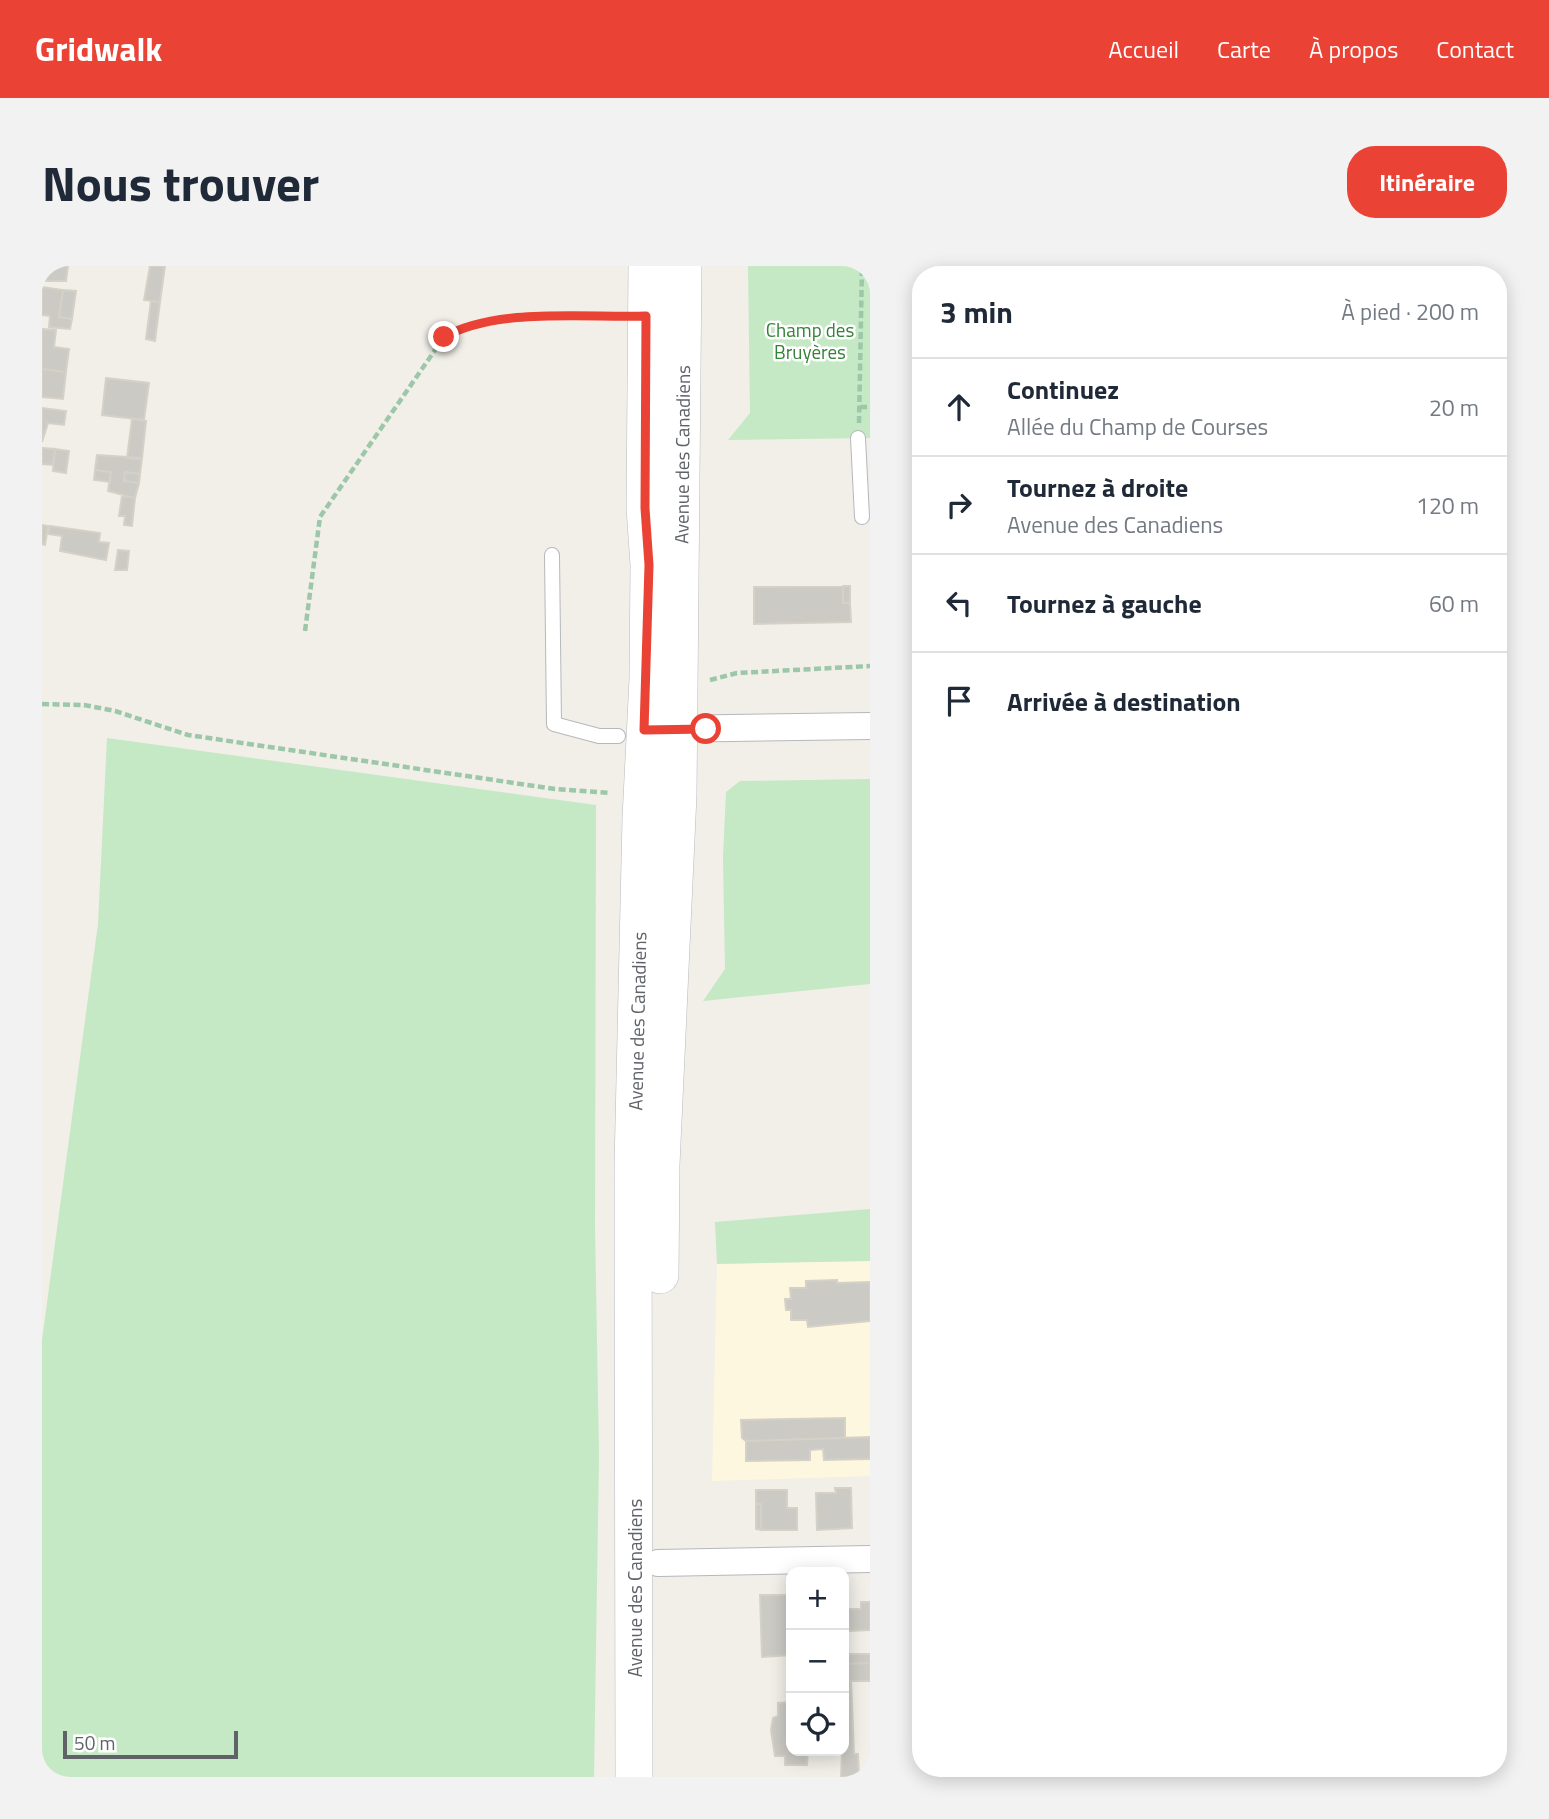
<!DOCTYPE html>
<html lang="fr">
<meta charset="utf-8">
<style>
:root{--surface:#fff;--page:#f2f2f3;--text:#1f2937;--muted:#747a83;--line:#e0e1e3;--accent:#ea4335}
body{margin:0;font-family:"Titillium Web",sans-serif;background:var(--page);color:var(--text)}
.controls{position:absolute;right:21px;bottom:21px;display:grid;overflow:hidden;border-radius:14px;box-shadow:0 4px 18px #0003}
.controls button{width:63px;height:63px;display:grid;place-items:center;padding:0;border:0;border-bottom:2px solid var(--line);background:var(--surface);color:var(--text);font:35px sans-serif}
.scale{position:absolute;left:21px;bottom:18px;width:175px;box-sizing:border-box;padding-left:7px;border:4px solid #5f6368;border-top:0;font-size:19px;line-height:24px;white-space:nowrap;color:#5f6368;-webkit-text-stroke:5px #fff;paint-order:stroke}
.stop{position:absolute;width:21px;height:21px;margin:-16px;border:5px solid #ea4335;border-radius:50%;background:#fff}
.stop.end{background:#ea4335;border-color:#fff;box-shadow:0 2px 7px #0008}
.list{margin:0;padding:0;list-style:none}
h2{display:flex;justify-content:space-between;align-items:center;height:91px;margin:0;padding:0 28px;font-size:30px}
h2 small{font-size:23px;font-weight:400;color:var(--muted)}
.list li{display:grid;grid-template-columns:46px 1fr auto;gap:21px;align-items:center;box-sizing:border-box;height:98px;padding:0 28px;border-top:2px solid var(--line)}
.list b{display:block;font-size:26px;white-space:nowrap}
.list p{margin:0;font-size:23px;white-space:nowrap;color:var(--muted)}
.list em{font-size:23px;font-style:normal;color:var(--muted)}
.icon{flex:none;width:38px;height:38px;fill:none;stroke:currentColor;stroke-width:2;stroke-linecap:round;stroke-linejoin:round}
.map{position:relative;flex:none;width:828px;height:1511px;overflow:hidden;border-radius:28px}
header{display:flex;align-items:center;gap:42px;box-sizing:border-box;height:98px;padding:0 35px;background:var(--accent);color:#fff}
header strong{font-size:33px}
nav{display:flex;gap:38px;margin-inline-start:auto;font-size:24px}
.intro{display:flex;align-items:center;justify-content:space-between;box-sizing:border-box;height:168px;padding:0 42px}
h1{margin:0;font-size:49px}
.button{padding:18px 32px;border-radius:28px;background:var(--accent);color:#fff;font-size:24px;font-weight:700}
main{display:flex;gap:42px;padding:0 42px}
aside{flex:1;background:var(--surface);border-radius:28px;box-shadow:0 4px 18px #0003}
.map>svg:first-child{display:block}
.commercial{fill:#fef7e0}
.green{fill:#c5e8c5}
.building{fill:#cccac5;stroke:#d6d1c6;stroke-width:2}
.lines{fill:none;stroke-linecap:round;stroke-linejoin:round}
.lane-casing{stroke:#b5b8bc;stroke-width:16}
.street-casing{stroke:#b5b8bc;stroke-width:28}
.secondary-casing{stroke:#b6babf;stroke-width:38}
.path{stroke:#9cc7a9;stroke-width:4.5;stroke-dasharray:7 3.5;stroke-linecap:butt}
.lane{stroke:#fff;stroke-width:14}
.street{stroke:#fff;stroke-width:26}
.secondary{stroke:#fff;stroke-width:37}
.route{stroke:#ea4335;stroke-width:9}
.labels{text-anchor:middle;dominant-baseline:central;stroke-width:5;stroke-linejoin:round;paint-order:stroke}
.park-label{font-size:19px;fill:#348238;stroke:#fff}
.street-label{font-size:19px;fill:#5f6368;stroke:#fff}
</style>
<header>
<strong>Gridwalk</strong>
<nav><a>Accueil</a><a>Carte</a><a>À propos</a><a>Contact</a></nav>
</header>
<div class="intro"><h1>Nous trouver</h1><a class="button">Itinéraire</a></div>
<main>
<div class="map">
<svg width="828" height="1511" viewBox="0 0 828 1511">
<rect width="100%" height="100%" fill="#f1efe8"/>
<!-- commercial -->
<path class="commercial" d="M828,995V1210L670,1215L675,998Z"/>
<!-- green -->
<path class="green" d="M706,0H828V172L686,174L708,147Z
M65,472L554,539L553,960L557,1190L552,1511H0V1074L56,658Z
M828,513V718L661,735L683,703L681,591L684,526L698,515Z
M828,943V995L675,998L673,956Z"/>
<!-- building -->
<path class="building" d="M0,0H26L24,15H0Z
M108,0H123L118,36L102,34Z
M0,21L21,24L17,51L30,53L28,63L7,61L8,50L0,49Z
M21,24L34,25L30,53L17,51Z
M109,35L118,36L113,75L104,73Z
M0,63L14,64L12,81L27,83L24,106L0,103Z
M0,103L24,106L21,133L0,131Z
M64,112L107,117L102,154L60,149Z
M0,142L24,145L22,159L6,157L0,176Z
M90,153L104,155L100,192L97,193L85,192Z
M0,182L13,183L11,199L0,198Z
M13,183L27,185L24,207L11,205Z
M55,189L100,192L98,208L83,206L82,215L97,217L93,232L66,225L69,206L53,204Z
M53,204L69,206L68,216L52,214Z
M83,206L98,208L97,217L82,215Z
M80,230L93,232L90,260L82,259L83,250H77Z
M0,259L6,260L3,279L0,278Z
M8,260L58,267L57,276L67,277L64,294L18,285L20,270L6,268Z
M76,284L87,285L85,304H73Z
M801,320H808V337H801Z
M801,320V337H808L809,356L712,358V321Z
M795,1014V1017L828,1016V1055L766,1061L765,1054H749V1044H744L743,1033H749L748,1022H764V1015Z
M803,1152V1172L704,1175L700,1172L699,1154Z
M828,1171V1193L782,1194L781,1183L768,1184V1194L704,1195V1175Z
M793,1222H809L810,1262L775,1264L774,1227H794Z
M714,1224H745V1242H755V1264H719V1238H714Z
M714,1238H719V1264L714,1263Z
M718,1329H749V1389L720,1391Z
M819,1336H828V1364L807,1365L806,1343H819Z
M802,1388H828V1397L802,1398Z
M828,1397V1415H809L810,1435L802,1436V1398Z
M810,1435L812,1488H816L817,1511H799L802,1436Z
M749,1436V1485H766L765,1499H743V1490H733L729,1464L731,1452L736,1450V1437Z"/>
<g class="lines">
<defs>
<path id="lane" d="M816,172L820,251
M510,289L512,458L557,470H576"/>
<path id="street" d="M621,463L828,460
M616,1297L828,1293"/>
<g id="secondary">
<path id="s1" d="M618,1009L619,899L636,529L641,0"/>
<path id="s2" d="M592,1511L591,900L599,552L606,413L607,299L603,242L605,0"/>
</g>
</defs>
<!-- lane casing -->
<use href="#lane" class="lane-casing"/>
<!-- street casing -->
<use href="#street" class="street-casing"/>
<!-- secondary casing -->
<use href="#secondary" class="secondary-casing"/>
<!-- path -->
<path class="path" d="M818,141H828
M817,157L820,0
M263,365L278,251L402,71C451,44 521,50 575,51
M668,414L695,407L828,400
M0,438L42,439L73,445L146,469L513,523L569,527"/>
<!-- lane -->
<use href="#lane" class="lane"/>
<!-- street -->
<use href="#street" class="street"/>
<!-- secondary -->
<use href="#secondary" class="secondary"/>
</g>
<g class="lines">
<!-- route -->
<path class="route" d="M402,71C456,41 543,52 604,50L603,242L607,299L602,464L664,463"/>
</g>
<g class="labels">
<!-- park labels -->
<g class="park-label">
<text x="768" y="63">Champ des<tspan x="768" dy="22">Bruyères</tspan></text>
</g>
<!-- street labels -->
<g class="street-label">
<text stroke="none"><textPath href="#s1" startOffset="821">Avenue des Canadiens</textPath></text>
<text stroke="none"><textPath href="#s2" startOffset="756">Avenue des Canadiens</textPath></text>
<text transform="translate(592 1322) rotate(-90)">Avenue des Canadiens</text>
</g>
</g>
</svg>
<div class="controls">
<button>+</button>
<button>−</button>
<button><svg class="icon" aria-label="locate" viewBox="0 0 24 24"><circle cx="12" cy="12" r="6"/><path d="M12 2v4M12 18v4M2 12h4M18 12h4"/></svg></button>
</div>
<div class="scale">50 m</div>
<div class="stop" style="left:664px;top:463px"></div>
<div class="stop end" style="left:402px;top:71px"></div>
</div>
<aside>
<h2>3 min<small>À pied · 200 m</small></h2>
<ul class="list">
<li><svg class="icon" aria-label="ahead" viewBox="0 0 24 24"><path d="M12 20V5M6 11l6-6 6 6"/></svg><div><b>Continuez</b><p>Allée du Champ de Courses</p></div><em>20 m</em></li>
<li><svg class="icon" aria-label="right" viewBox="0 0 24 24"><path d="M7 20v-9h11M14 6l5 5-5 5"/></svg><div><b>Tournez à droite</b><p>Avenue des Canadiens</p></div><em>120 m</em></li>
<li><svg class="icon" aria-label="left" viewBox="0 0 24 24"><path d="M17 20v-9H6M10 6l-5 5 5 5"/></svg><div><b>Tournez à gauche</b></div><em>60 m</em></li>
<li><svg class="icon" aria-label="arrive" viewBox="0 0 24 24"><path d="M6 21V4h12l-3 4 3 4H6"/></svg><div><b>Arrivée à destination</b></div></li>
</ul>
</aside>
</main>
